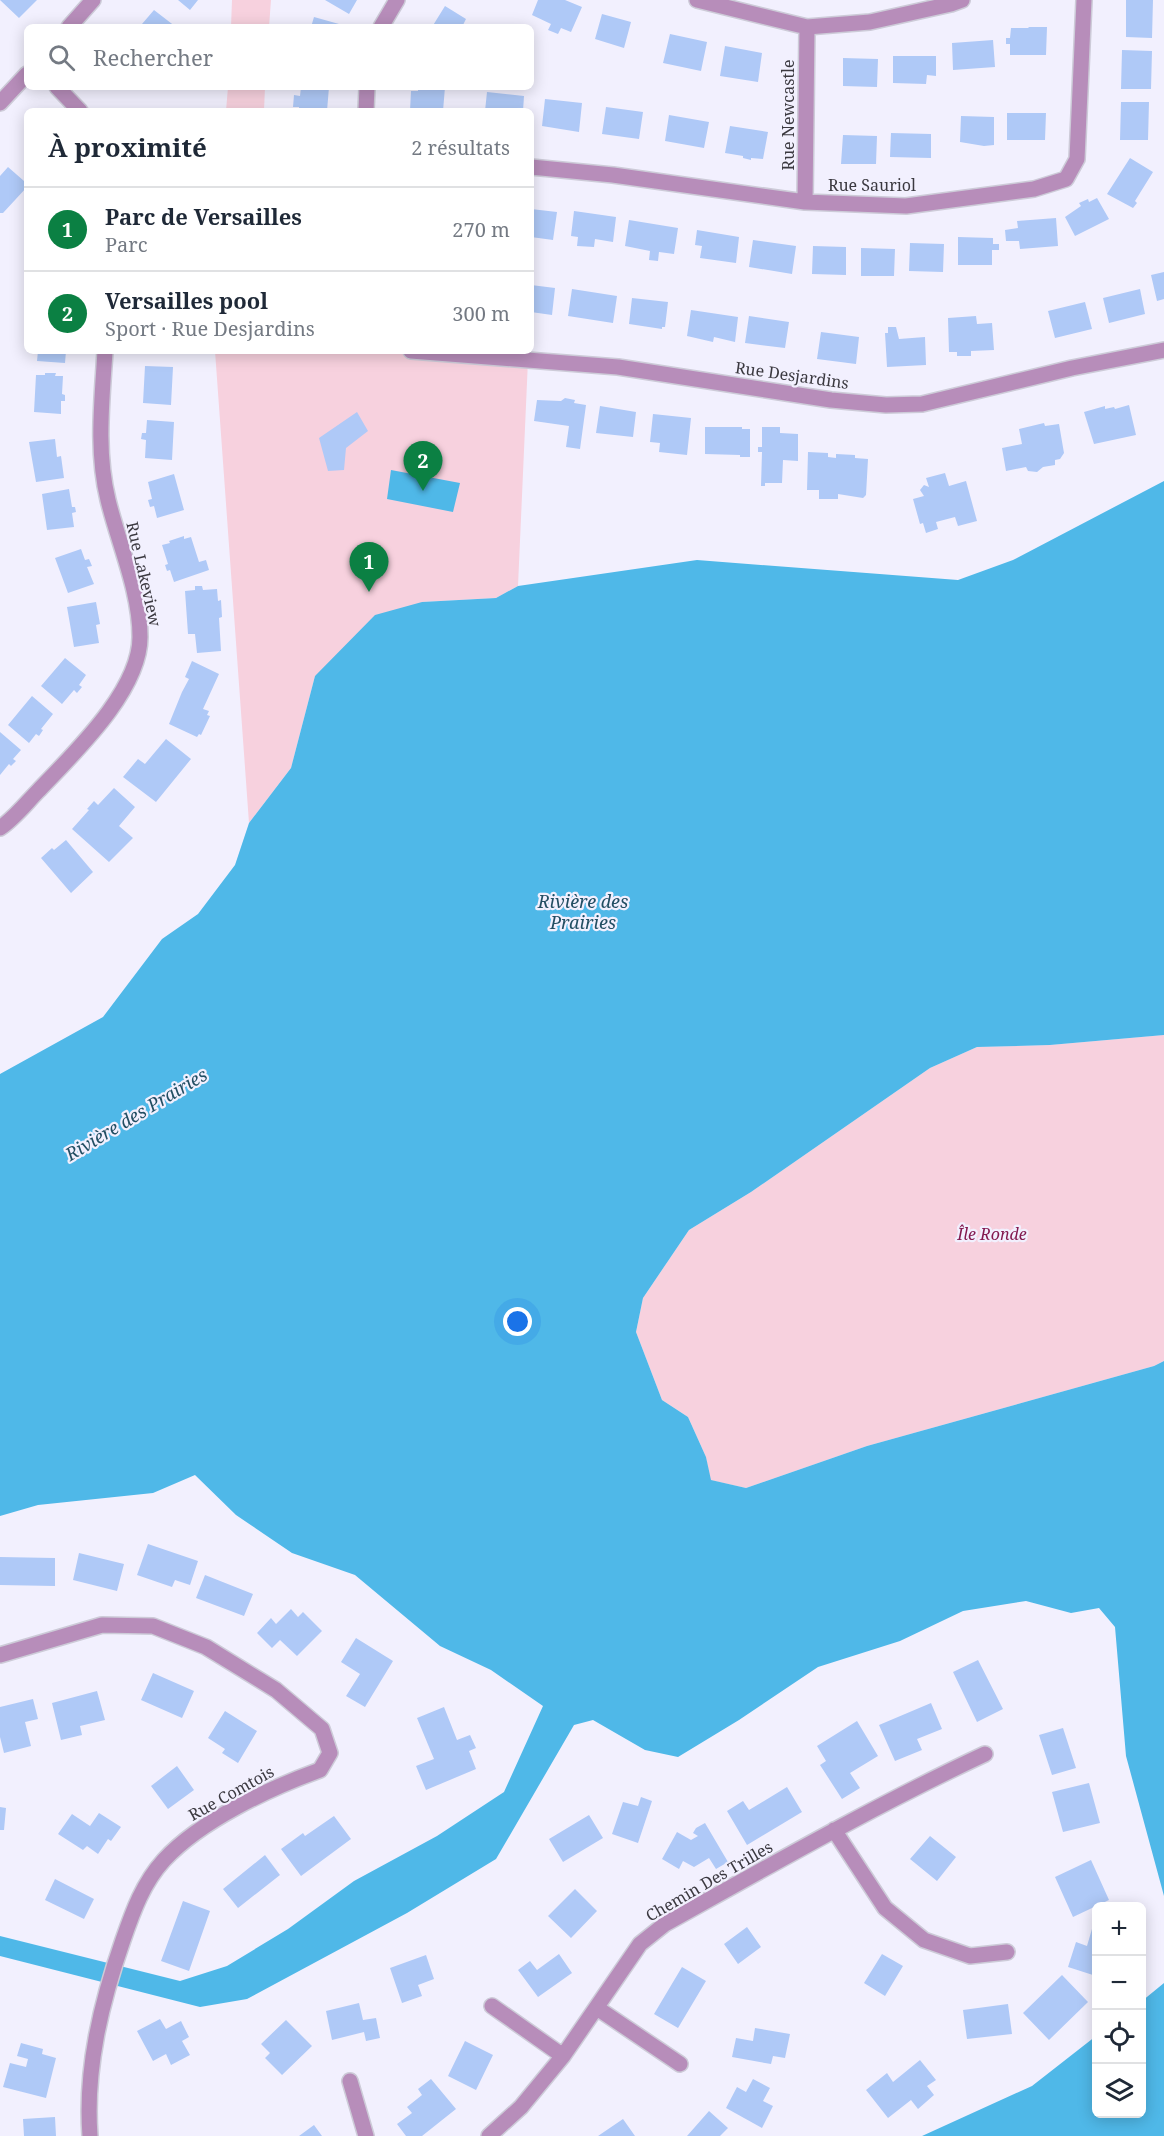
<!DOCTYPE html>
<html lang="fr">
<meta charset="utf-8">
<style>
:root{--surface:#fff;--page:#f2f2f3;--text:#1f2937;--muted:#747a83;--line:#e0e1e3;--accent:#0b8043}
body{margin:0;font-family:"Noto Serif",serif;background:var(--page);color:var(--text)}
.controls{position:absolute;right:18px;bottom:18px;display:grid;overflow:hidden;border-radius:9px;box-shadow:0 3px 15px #0003}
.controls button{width:54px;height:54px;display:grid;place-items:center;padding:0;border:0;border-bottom:2px solid var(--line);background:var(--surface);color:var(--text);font:30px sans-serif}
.you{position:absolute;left:518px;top:1322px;width:21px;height:21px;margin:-15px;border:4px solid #fff;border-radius:50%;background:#1a73e8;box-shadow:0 0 0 9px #1a73e833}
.badge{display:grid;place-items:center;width:39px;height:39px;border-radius:50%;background:var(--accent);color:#fff;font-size:20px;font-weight:700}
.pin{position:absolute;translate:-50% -50px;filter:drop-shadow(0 2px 3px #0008)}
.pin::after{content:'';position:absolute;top:32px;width:21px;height:18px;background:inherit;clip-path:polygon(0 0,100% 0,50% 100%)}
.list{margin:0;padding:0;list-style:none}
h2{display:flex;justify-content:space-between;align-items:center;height:78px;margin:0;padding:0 24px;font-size:26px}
h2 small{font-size:20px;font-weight:400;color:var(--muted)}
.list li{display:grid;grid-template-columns:39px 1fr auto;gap:18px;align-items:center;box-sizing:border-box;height:84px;padding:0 24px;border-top:2px solid var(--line)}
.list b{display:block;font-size:22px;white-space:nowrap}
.list p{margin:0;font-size:20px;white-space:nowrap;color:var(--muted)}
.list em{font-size:20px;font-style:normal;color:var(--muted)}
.icon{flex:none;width:33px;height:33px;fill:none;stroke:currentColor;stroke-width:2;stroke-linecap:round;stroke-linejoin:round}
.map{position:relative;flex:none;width:1164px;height:2136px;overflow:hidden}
.search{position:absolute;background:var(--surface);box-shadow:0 3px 15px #0003;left:24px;top:24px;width:510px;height:66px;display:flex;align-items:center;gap:15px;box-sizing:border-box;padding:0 21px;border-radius:9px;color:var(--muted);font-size:22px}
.panel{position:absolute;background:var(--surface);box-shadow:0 3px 15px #0003;left:24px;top:108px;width:510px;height:246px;border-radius:9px}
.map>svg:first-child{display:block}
.green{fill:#f7d1de}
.water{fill:#4fb8e8}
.building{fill:#afc9f7}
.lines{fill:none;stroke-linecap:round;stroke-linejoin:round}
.minor-casing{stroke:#cdcbd8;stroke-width:18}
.minor{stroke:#b78dba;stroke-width:15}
.labels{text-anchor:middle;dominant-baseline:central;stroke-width:4.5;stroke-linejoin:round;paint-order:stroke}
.street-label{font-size:16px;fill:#3b3940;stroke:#f2f0fe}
.park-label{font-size:16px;font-style:italic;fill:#83194f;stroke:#f2f0fe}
.water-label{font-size:18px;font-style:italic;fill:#224e63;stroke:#f2f0fe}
</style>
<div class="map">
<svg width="1164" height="2136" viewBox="0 0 1164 2136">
<rect width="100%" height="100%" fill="#f2f0fe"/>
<!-- green -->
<path class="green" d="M232,0H271L269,27H231Z
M228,87H265L264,111H226Z
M215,351H411L528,360L518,586L496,598L422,602L315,676L291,768L249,823Z
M1164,1035V1361L1154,1366L867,1446L746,1488L710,1480L706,1457L688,1417L662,1400L636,1332L643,1298L689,1230L751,1192L930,1068L977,1047L1050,1045Z"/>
<!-- water -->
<path class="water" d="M391,470L460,483L453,512L387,499Z
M1164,481V1035L1050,1045L977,1047L930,1068L751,1192L689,1230L643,1298L636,1332L662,1400L688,1417L706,1457L711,1480L746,1488L867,1446L1154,1366L1164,1361V1896L1126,1756L1115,1627L1099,1608L1071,1613L1026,1601L963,1611L900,1641L818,1667L739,1720L678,1757L645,1750L593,1720L574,1725L496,1859L407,1913L247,1999L200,2007L0,1956V1936L180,1981L227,1966L288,1929L354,1881L437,1836L504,1792L543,1706L491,1670L440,1646L355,1575L292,1553L236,1515L195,1475L153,1493L38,1505L0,1516V1074L103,1017L162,939L198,914L235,865L249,823L291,768L315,676L375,615L422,602L496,598L518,586L697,560L958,580L1013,560Z
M1164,1983V2136H922L1032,2086L1096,2036V2114H1142V2001Z"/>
<!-- building -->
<path class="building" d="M0,0H37L19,18Z
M178,0H198L190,10Z
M325,0H357L349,14Z
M538,0H565L582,7L571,32L561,28L558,34L548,30L551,24L532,15Z
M1126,0H1153L1152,38L1126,37Z
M445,6L466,19L462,27H432Z
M154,10L176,27H146L142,24Z
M602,14L631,22L624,48L595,39Z
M314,17L339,24L338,27H311Z
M1028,27H1047L1046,55H1010V44H1006V38H1010L1011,28H1029Z
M670,34L707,42L701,71L663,63Z
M993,40L995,67L953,70L952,43Z
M725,46L762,53L758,82L720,76Z
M1122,50L1152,51L1151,89H1121Z
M893,56H936V76L927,75L926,84L893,83Z
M843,58L878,59L877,87L843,86Z
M301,87H329L327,111H299V107H293L294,95L300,96Z
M418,87H445L443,111H410L411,91H418Z
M487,92L524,96L523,111H485Z
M545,99L582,103L579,132L542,126Z
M1121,102H1149L1148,140H1120Z
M606,107L643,112L639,139L602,134Z
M1007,113H1046L1045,140H1007Z
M669,115L709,122L704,148L665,141Z
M961,116L994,117V145L984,146L960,142Z
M730,126L768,132L763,159L751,158V160L743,158V156L725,153Z
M891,133L931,134V158L890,157Z
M843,135L877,136L876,164H841Z
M1130,158L1153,172L1135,201L1137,203L1133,208L1107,194Z
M8,167L24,181L27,187L3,213H0V176Z
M1097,198L1109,219L1075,236L1065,217L1081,206L1079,203L1088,199L1089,202Z
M531,209L557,212L553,240L531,237Z
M574,211L616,217L613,242L595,239L594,247L577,246L578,237L571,236Z
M1056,218L1058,246L1020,249L1019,241H1006L1005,230L1018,228L1017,221Z
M629,220L678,228L674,254L659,252L658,261L649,260L650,251L625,246Z
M697,230L739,237L736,263L700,258L702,246L695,245Z
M958,237L993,238V244H999V250H992V265H958Z
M753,240L796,246L792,274L749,267Z
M910,243L944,244L943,272L909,271Z
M813,246L846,247V275L812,274Z
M861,248L895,249L894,276H861Z
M1164,272V299L1157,301L1151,275Z
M531,285L555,288L552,315L531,312Z
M572,289L617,296L613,323L568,316Z
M1140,289L1145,314L1109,323L1103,298Z
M632,298L668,302L665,327H662V329L629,324Z
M1085,302L1092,329L1055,338L1048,311Z
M691,310L738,317L735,342L714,337L713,342L687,336Z
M749,316L789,322L785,348L745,343Z
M976,316L977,324L992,323L994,350L971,351V356H957V352H949L948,318Z
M888,327H896L899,339L925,337L926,365L887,367L885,333H888Z
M821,332L859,337L856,364L817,359Z
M38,351H66L65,363L37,361Z
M145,366L173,367L171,405L143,403Z
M45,373H56L55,376H63L62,394L65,395V401H61V414L34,412L36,375H45Z
M565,398L575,400L574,403L586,405L580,449L566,447L569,426L534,421L537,400L561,401Z
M1129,405L1136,435L1094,444L1084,412L1105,406V409L1114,407L1115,409Z
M600,406L636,412L633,437L596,433Z
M357,412L368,431L346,448L344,470L328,471L319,438Z
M653,414L691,418L687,455L659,452L660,443L650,442Z
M147,420L174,422L172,460L145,458L146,440L141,439L142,433H146Z
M1044,423L1045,426L1059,424L1064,453L1060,459L1055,460V465L1043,467L1037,472L1028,471L1026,467L1006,471L1002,448L1022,444L1019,429Z
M705,427H742V429H750V457H740V455L705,454Z
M762,427H780V433L798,434V461L783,460L782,483H765V486H761L762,452H758V447H762Z
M55,439L57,457L61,456L64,478L36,482L29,442Z
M808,452L828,453V457L836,458V454L855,455V458L868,459L866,495L863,498L838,494V499H819V490H807Z
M945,473L949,486L966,481L977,521L958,526L955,517L936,522L938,529L926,533L923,523L920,524L913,499L924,496L920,490L924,485L929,487L926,478Z
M174,474L184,510L157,518L154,506L150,507L148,500L152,499L148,482Z
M69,489L72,507H75L76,512L72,513L74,527L47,530L42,494Z
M184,536V539L191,537L199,562L206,560L209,570L174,582L170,570L167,571L165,565L168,564L162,545L170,543L169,541Z
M81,549L85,560L89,559L92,566L87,567L94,584L68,593L55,558Z
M195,586H202L203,590L217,589L218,601L221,600L222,617L219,618L221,651L197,653L195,634H188L185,591L195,590Z
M96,602L100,624L96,625L99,643L74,647L67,607Z
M65,658L86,675L79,685L82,687L77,693L74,690L62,704L41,686Z
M192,661L219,674L203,709L209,711L207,715L210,716L201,735L199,734L197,737L169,724L182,692L189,679L185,677Z
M32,696L53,714L41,729L43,730L39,736L36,734L29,743L8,725Z
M0,732L21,750L13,759L16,761L11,766L9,764L0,775Z
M166,739L191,759L156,802L123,777L138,759L145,764Z
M114,788L135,807L119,826L133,838L109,862L72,829L89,810L87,809L94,801L98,805Z
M66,840L93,872L71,893L41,858L52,848L54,850Z
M148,1544L198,1561L190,1585L175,1580L172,1587L137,1575Z
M79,1553L124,1564L117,1591L73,1580Z
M0,1557L55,1558V1586L0,1585Z
M205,1575L253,1594L244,1616L196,1598Z
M291,1609L298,1617L303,1612L322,1631L297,1656L280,1640L272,1648L257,1633L271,1618L276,1624Z
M356,1638L393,1661L365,1707L346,1696L360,1674L341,1662Z
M978,1660L1003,1709L977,1722L953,1672Z
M153,1673L194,1691L182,1718L141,1700Z
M97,1691L105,1720L80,1726L82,1735L61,1740L52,1703Z
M33,1699L38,1719L25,1722L31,1746L4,1753L0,1737V1707Z
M931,1703L942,1729L917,1739L922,1750L895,1761L879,1725Z
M444,1707L457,1740L470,1735L476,1748L469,1751L476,1769L426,1790L416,1766L434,1759L417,1718Z
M225,1711L257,1731L238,1763L222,1753L225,1749L208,1738Z
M857,1721L878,1756L850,1773L860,1788L842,1799L820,1765L826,1761L817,1746Z
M1063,1728L1076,1768L1052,1775L1039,1735Z
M177,1766L194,1790L168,1809L151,1786Z
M1089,1783L1100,1823L1063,1832L1052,1792Z
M787,1787L802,1812L747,1845L727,1811L743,1801L749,1810Z
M641,1797L652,1801L638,1843L612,1834L623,1802L638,1806Z
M0,1807L6,1808L4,1830H0Z
M99,1813L121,1827L111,1841L108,1839L98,1854L87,1846L83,1850L58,1834L72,1814L90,1826Z
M589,1815L603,1838L563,1862L549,1839Z
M334,1816L351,1839L301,1876L281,1849L303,1833L305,1836Z
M705,1823L728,1862L716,1869L709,1858L694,1867L683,1861L679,1869L662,1859L677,1832L691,1840L698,1836L693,1833L696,1828Z
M930,1836L956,1857L937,1881L910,1859Z
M265,1855L280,1875L238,1908L223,1889Z
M1091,1860L1109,1900L1073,1917L1055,1877Z
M55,1879L94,1899L84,1919L45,1900Z
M575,1889L597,1911L571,1938L548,1916Z
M183,1901L210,1911L189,1971L161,1961Z
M1094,1922L1096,1923V1976L1068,1967L1076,1942L1087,1946Z
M747,1927L761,1947L738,1964L724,1944Z
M559,1954L572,1973L538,1997L518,1970L530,1961L537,1970Z
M882,1954L903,1966L885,1996L864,1983Z
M426,1955L434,1979L418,1985L422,1996L402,2003L390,1968Z
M682,1967L706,1981L678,2028L654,2014Z
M1062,1975L1088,2002L1049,2040L1023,2013Z
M359,2003L363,2020L376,2018L380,2038L366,2041L364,2032L332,2040L326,2011Z
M1008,2004L1012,2034L967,2039L963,2010Z
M160,2019L166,2029L181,2021L189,2037L182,2041L190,2055L171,2065L166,2054L153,2061L137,2031Z
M286,2020L312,2046L282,2075L265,2058L270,2053L261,2044Z
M755,2028L790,2034L785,2058L773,2056L771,2064L732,2057L736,2038L753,2041Z
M465,2041L493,2055L476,2090L448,2076Z
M21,2043L43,2049L42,2054L56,2058L46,2098L3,2087L10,2063L26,2067L28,2059L17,2056Z
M920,2060L936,2080L927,2086L934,2095L918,2109L911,2100L888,2118L866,2090L887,2073L893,2082Z
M431,2079L456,2109L422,2136H406L397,2124L412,2113L407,2107L422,2095L418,2089Z
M753,2079L770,2088L763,2101L773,2106L762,2128L726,2108L737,2087L746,2092Z
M709,2111L728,2128L720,2136H687Z
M55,2117L56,2136H24L23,2119Z
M623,2119L635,2136H598Z
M314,2125L322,2136H299Z"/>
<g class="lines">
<defs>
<path id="minor" d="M697,0L807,27L870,22L951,4L962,0
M69,27L93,0
M381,27L397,0
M57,87L80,111
M0,103L27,74
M366,111L367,87
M531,167L613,175L805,202L906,206L1034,189L1066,179L1077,159L1084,0
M805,202L807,27
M411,351L618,367L831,400L886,405L922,404L1072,368L1164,350
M0,828C15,818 27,802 39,790C74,753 140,691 140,637C140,591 119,545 108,500C96,451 102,401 105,351
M0,1655L102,1625L153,1626L206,1647L276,1690L322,1729L330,1753L320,1770C270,1788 201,1820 164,1860C143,1883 133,1911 123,1940C101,2003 85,2069 90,2136
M834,1830L885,1908L924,1940L970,1956L1007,1952
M492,2006L563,2056
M597,2008L680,2064
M350,2081L366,2136
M489,2136L521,2107L563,2056L640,1944L665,1924C771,1865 876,1805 985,1754"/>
</defs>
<!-- minor casing -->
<use href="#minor" class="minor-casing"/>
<!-- minor -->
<use href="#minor" class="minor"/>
</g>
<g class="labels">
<!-- street labels -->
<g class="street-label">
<text transform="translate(788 115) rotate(-90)">Rue Newcastle</text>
<text x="872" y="185">Rue Sauriol</text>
<text transform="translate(792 375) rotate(8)">Rue Desjardins</text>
<text transform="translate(144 574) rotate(77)">Rue Lakeview</text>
<text transform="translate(231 1793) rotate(-29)">Rue Comtois</text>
<text transform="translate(709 1881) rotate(-30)">Chemin Des Trilles</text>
</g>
<!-- park labels -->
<g class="park-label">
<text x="992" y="1234">Île Ronde</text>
</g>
<!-- water labels -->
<g class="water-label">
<text x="583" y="901">Rivière des<tspan x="583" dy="21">Prairies</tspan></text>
<text transform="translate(136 1114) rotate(-31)">Rivière des Prairies</text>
</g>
</g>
</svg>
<div class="controls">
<button>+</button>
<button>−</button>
<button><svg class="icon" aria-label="locate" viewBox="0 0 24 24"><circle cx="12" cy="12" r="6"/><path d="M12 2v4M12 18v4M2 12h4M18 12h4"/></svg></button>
<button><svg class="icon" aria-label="layers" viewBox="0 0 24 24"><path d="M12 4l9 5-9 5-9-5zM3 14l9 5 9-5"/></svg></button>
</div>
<div class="you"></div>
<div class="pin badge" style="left:369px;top:592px">1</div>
<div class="pin badge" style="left:423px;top:491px">2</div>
<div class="search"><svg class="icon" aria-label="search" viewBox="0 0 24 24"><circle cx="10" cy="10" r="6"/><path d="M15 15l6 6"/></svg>Rechercher</div>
<section class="panel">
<h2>À proximité<small>2 résultats</small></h2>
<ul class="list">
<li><span class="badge">1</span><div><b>Parc de Versailles</b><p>Parc</p></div><em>270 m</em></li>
<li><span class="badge">2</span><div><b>Versailles pool</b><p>Sport · Rue Desjardins</p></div><em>300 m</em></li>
</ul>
</section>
</div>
